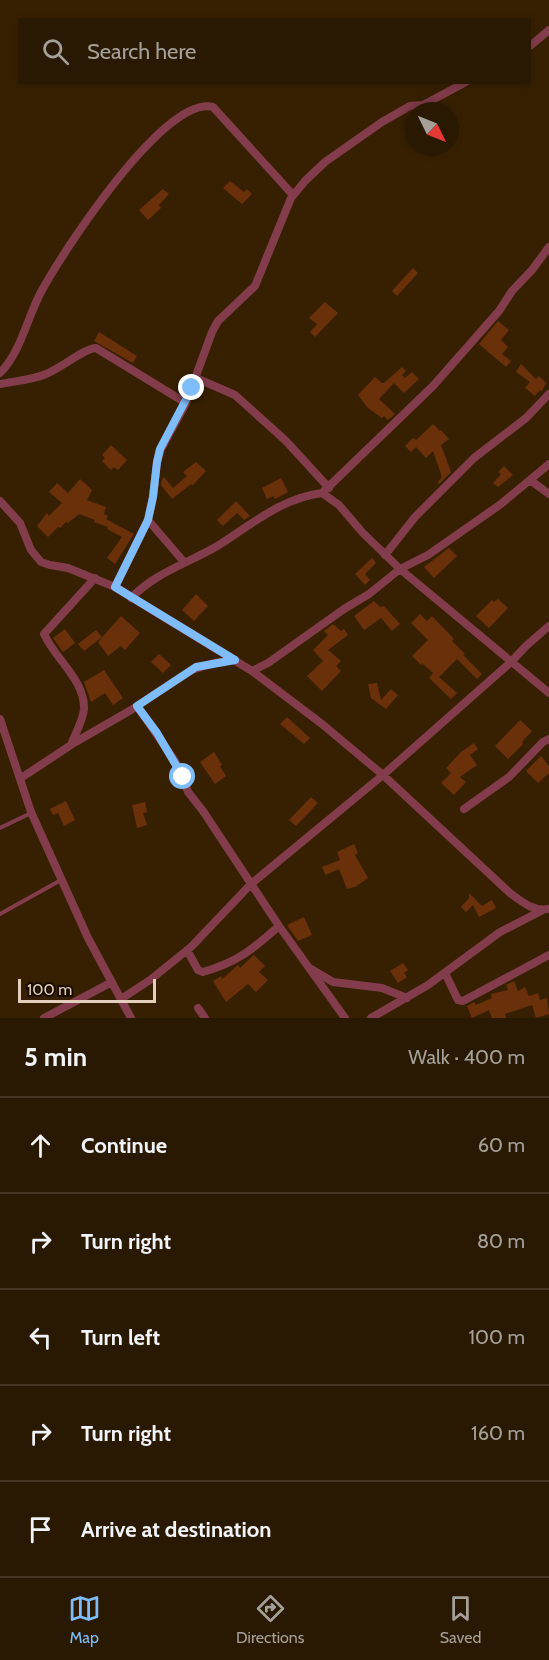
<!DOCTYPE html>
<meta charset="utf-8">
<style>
:root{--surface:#291802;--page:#352511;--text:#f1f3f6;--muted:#a5a099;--line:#453724;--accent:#7fbdfa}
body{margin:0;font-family:Cabin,sans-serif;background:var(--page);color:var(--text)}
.compass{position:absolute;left:405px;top:102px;width:54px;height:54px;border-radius:50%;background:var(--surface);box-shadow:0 3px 9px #0003;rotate:133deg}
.scale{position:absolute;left:18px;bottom:15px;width:138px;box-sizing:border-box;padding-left:6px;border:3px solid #e3cfbb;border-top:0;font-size:16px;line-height:21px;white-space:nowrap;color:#e3cfbb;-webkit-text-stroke:4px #180c00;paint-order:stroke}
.stop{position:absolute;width:18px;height:18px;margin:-14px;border:4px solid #7fbdfa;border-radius:50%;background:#fff}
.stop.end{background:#7fbdfa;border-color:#fff;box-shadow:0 2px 6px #0008}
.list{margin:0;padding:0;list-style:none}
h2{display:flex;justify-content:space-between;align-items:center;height:78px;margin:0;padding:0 24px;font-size:26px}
h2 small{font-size:20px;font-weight:400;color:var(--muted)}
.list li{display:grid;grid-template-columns:39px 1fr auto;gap:18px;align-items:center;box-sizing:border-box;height:96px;padding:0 24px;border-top:2px solid var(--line)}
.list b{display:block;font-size:22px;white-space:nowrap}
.list em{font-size:20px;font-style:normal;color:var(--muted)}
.icon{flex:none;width:33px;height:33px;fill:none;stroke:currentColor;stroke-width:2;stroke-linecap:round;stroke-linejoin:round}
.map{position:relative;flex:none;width:549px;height:1018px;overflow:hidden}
.search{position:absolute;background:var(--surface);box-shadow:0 3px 9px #0003;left:18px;right:18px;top:18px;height:66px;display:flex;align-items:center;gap:15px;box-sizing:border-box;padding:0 21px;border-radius:0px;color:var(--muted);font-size:22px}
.sheet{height:558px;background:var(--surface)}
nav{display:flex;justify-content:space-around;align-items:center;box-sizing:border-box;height:84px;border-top:2px solid var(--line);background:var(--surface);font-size:16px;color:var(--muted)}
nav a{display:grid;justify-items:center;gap:3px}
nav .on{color:var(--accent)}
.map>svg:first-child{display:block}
.building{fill:#6a3009}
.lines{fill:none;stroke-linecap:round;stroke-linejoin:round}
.service{stroke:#833c4b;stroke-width:4}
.minor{stroke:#833c4b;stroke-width:8}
.route{stroke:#7fbdfa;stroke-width:8}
</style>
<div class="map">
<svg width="549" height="1018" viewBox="0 0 549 1018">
<rect width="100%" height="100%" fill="#372002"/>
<!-- building -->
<path class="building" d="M230,181L244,192L247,189L252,194L242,204L223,188Z
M163,189L169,194L159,205L161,208L148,220L139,210Z
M413,268L418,273L397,296L392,291Z
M325,302L338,313L315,337L310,332L317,324L309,318Z
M498,321L509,330L501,340L508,347L502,354L511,361L506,367L479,344Z
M99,332L137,356L133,363L94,341Z
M521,364L536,379L539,376L546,383L542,391L540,390L535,396L525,388L530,382L516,372Z
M402,367L406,371L402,375L405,378L412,372L419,379L404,393L394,383L379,399L395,414L388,420L384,416L382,418L368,408L358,395L375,377L382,383H384Z
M433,424L440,431L441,430L449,439L441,445L451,472L439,484L438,482L442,477L433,451L426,458L416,447L411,452L405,446L413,438L416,440Z
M111,445L127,460L118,470L114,467L111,470L102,461L105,458L102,455Z
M196,462L206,471L193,485L191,484L172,499L161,485L162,479L164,477L173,488L187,476L183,472Z
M504,466L513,475L498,487L493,483L501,474L498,472Z
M281,478L288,492L275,499L273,496L267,499L262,488Z
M80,479L92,490L87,500L106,507L104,514L108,516L106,519L134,534L115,564L107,558L122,537L107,529L108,527L94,522L95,520L79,514L68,523L66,522L60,528L58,527L48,537L37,526L47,513L49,516L62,503L49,492L57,483L68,493Z
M236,501L250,516L244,520L237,513L223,526L217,520Z
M449,548L457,556L434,578L424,567Z
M372,558L376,563L365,574L370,580L365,585L355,574Z
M196,594L208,606L194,621L182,610Z
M498,599L508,608L489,628L476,616L492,600L494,602Z
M374,601L380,607L384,606L400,624L392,631L381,618L364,630L354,616Z
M420,614L427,621L432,616L454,639L452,641L465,654L463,655L482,674L477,679L457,659L439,677L457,693L451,699L429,678L433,673L422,663L421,665L412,656L428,640L411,623Z
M121,616L140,633L125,650L121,646L108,656L98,642Z
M333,624L341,631L344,629L348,635L328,650L341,661L336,666L341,671L322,691L307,676L323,661L313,650L328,635L324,631Z
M65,629L75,643L63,652L53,638Z
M96,630L102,637L84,651L78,644Z
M159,654L171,665L163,673L151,662Z
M104,670L123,698L113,705L105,693L91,702L84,682Z
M377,683L381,700L391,689L398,695L386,709L371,698L368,684Z
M287,717L310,738L304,744L280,724Z
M520,720L532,731L522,742L523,744L508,759L495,746Z
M474,743L478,749L470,755L477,765L460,777L466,782L454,795L441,783L451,773L446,768L461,752Z
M214,752L222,765L220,766L226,776L215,784L200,762Z
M541,756L549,766V773L538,783L526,771Z
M311,797L318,803L296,826L289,820Z
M66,801L75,820L64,826L58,813L53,815L50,809Z
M145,802L147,812L143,813L147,825L137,828L132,805Z
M354,844L358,853L355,855L368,878L355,887L347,889L339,869L326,875L322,867L340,860L337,852Z
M469,893L482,906L492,900L496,908L479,917L473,905L466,912L461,907L469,898Z
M304,917L312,935L298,941L287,925Z
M254,955L265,966L259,972L268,980L256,992L248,984L226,1002L213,981L221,976L222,979L238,965L240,968Z
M403,963L408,970L404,973L407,977L398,983L390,971Z
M514,981L518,991L525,987L529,996L538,993L540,1000L547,998L549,1014L536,1018L532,1005L505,1014L506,1018H492L489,1010L472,1018L467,1006L474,1002L476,1005L492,998L491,994L508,990L506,985Z"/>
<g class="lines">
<!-- service -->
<path class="service" d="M0,828L31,813
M0,914L61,880"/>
<!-- minor -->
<path class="minor" d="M530,46L549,30
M0,373C21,352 27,318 41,292C62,253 165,94 213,107L293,195
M196,378L235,395L286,441L329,488
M0,384C16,381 32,380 46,374C61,368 85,348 96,348L186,403
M530,480L549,494
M322,493L433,386L499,311L512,291L532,270L549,247
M0,501L20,523L31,550L41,562L50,565L68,568L115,587L252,671L322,724L383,775L510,893C522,902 534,912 549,909
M148,520L184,562
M385,555L415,517L474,458L526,418L549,394
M115,587L148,520L153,497L157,462L161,449L186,403L212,332L218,321L255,286L291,198L305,181L325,162L382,122L410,106L423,105L466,82
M131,598C156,572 189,563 219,545C252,524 282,498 322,493L339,505L362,532L400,569L549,693
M252,671L268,663L344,609L369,594L400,569L428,555L501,504L549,464
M137,706L175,761L183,777L188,792L203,811L279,926L345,1018
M0,719L31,812L88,938L131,1018
M71,745C75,734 83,721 84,709C85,680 55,659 44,634L95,578
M21,778L74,743L131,710L192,670L214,663L235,660
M464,809L509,777L543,742L549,739
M187,950L198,970L203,972C238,962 253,949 279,926
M311,969L333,982L382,988L407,998
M445,973L458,1000L463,1001L549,955
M121,999L150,980L191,947L251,884L383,775L511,662L526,646L549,626
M198,1008L205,1018
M44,1018L112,982
M371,1018L428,985L500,932L543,910"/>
</g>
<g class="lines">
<!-- route -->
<path class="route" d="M183,777L157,733L137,706L196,667L235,660L115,587L148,520L153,497L157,462L160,449L192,388"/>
</g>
</svg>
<svg class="compass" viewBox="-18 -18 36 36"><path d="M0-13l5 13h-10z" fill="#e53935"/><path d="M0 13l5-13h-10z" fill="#a5a099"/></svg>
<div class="scale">100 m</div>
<div class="stop" style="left:183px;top:777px"></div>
<div class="stop end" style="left:192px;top:388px"></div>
<div class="search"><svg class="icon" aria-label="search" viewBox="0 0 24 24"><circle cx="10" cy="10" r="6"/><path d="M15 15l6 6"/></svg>Search here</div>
</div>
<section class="sheet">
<h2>5 min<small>Walk · 400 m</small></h2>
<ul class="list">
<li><svg class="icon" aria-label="ahead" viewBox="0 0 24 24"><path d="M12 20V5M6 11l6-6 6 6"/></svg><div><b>Continue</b></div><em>60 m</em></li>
<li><svg class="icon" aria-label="right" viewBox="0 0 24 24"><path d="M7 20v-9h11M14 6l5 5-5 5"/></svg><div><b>Turn right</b></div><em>80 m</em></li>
<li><svg class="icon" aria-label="left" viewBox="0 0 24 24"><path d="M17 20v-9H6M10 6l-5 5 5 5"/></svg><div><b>Turn left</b></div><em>100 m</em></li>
<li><svg class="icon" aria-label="right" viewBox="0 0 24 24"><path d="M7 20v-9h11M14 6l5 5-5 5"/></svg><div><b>Turn right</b></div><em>160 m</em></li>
<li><svg class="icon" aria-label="arrive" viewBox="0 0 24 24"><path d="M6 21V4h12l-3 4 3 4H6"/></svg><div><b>Arrive at destination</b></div></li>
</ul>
</section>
<nav>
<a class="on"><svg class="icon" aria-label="map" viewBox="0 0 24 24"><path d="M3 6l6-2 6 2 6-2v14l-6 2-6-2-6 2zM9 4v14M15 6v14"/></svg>Map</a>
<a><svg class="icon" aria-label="directions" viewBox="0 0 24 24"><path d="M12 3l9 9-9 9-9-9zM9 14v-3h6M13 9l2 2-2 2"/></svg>Directions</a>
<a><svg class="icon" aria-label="saved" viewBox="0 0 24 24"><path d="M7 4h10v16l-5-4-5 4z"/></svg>Saved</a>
</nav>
